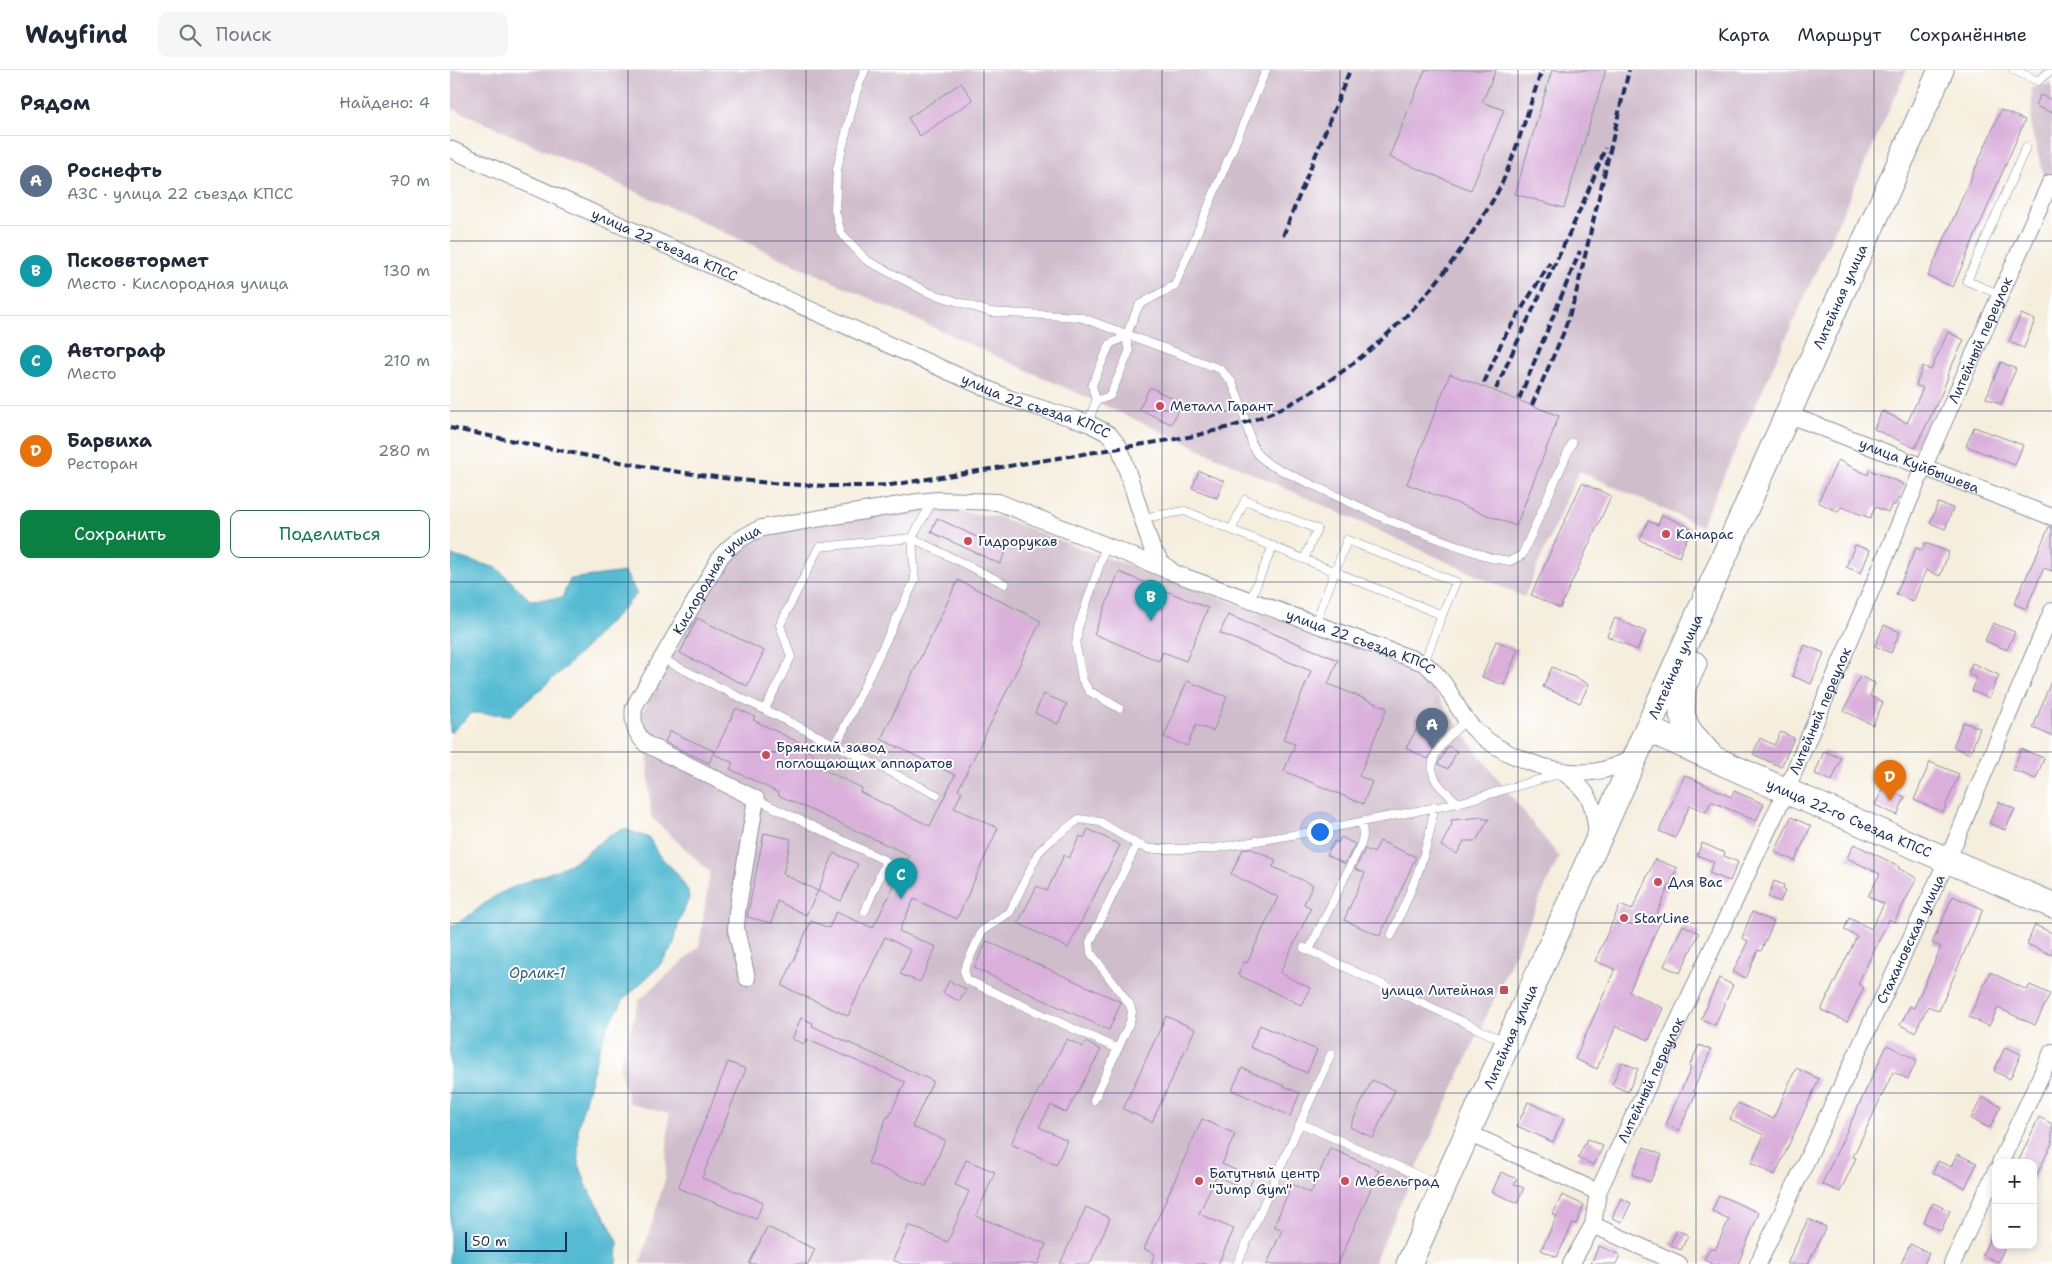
<!DOCTYPE html>
<html lang="ru">
<meta charset="utf-8">
<style>
:root{--surface:#fff;--page:#f6f6f7;--text:#1f2937;--muted:#747a83;--line:#e0e1e3;--accent:#0b8043}
body{margin:0;font-family:"Shantell Sans",sans-serif;background:var(--page);color:var(--text)}
.controls{position:absolute;right:15px;bottom:15px;display:grid;overflow:hidden;border-radius:10px;box-shadow:0 2px 8px #0003}
.controls button{width:45px;height:45px;display:grid;place-items:center;padding:0;border:0;border-bottom:1px solid var(--line);background:var(--surface);color:var(--text);font:25px sans-serif}
.scale{position:absolute;left:15px;bottom:12px;width:102px;box-sizing:border-box;padding-left:5px;border:2px solid #1b2f5e;border-top:0;font-size:14px;line-height:18px;white-space:nowrap;color:#1b2f5e;-webkit-text-stroke:4px #fff;paint-order:stroke}
.you{position:absolute;left:869px;top:761px;width:18px;height:18px;margin:-12px;border:4px solid #fff;border-radius:50%;background:#1a73e8;box-shadow:0 0 0 8px #1a73e833}
.badge{display:grid;place-items:center;width:32px;height:32px;border-radius:50%;background:var(--accent);color:#fff;font-size:16px;font-weight:700}
.pin{position:absolute;translate:-50% -41px;filter:drop-shadow(0 1px 2px #0008)}
.pin::after{content:'';position:absolute;top:26px;width:18px;height:15px;background:inherit;clip-path:polygon(0 0,100% 0,50% 100%)}
.list{margin:0;padding:0;list-style:none}
h2{display:flex;justify-content:space-between;align-items:center;height:65px;margin:0;padding:0 20px;font-size:21px}
h2 small{font-size:16px;font-weight:400;color:var(--muted)}
.list li{display:grid;grid-template-columns:32px 1fr auto;gap:15px;align-items:center;box-sizing:border-box;height:90px;padding:0 20px;border-top:1px solid var(--line)}
.list b{display:block;font-size:19px;white-space:nowrap}
.list p{margin:0;font-size:16px;white-space:nowrap;color:var(--muted)}
.list em{font-size:16px;font-style:normal;color:var(--muted)}
.actions{display:flex;gap:10px;padding:15px 20px}
.actions a{flex:1;padding:11px 0;border:1px solid var(--accent);border-radius:10px;text-align:center;font-size:18px;color:var(--accent)}
.actions .main{background:var(--accent);color:#fff}
.icon{flex:none;width:28px;height:28px;fill:none;stroke:currentColor;stroke-width:2;stroke-linecap:round;stroke-linejoin:round}
.map{position:relative;flex:none;width:1602px;height:1194px;overflow:hidden}
header{display:flex;align-items:center;gap:30px;box-sizing:border-box;height:70px;padding:0 25px;background:var(--surface);border-bottom:1px solid var(--line)}
header strong{font-size:24px}
nav{display:flex;gap:28px;margin-inline-start:auto;font-size:18px}
.search{width:350px;height:45px;background:var(--page);display:flex;align-items:center;gap:12px;box-sizing:border-box;padding:0 18px;border-radius:10px;color:var(--muted);font-size:19px}
main{display:flex}
aside{flex:1;background:var(--surface)}
.map>svg:first-child{display:block}
.industrial{fill:#d0bdcc}
.water{fill:#55bbd3;stroke:#387598}
.building{fill:#dab0db}
.lines{fill:none;stroke-linecap:round;stroke-linejoin:round}
.lane-casing{stroke:#888e9e;stroke-width:9}
.street-casing{stroke:#888e9e;stroke-width:18}
.primary-casing{stroke:#888e9e;stroke-width:27}
.lane{stroke:#fff;stroke-width:8}
.street{stroke:#fff;stroke-width:16}
.primary{stroke:#fff;stroke-width:25}
.rail{stroke:#1b2f5e;stroke-width:4;stroke-dasharray:8 4;stroke-linecap:butt}
.grid{fill:none;stroke:#1b2f5e;stroke-width:1;stroke-opacity:0.55}
.poi-dot{fill:#d1495b;stroke:#fff;stroke-width:2}
.labels{text-anchor:middle;dominant-baseline:central;stroke-width:4;stroke-linejoin:round;paint-order:stroke}
.street-label{font-size:14px;fill:#1b2f5e;stroke:#fff}
.poi-label{font-size:14px;fill:#1b2f5e;stroke:#fff;text-anchor:start}
.water-label{font-size:15px;font-style:italic;fill:#2f6087;stroke:#fff}
</style>
<header>
<strong>Wayfind</strong>
<div class="search"><svg class="icon" aria-label="search" viewBox="0 0 24 24"><circle cx="10" cy="10" r="6"/><path d="M15 15l6 6"/></svg>Поиск</div>
<nav><a>Карта</a><a>Маршрут</a><a>Сохранённые</a></nav>
</header>
<main>
<aside>
<h2>Рядом<small>Найдено: 4</small></h2>
<ul class="list">
<li><span class="badge" style="background:#5c6f8a">A</span><div><b>Роснефть</b><p>АЗС · улица 22 съезда КПСС</p></div><em>70 m</em></li>
<li><span class="badge" style="background:#0f9aa8">B</span><div><b>Псковвтормет</b><p>Место · Кислородная улица</p></div><em>130 m</em></li>
<li><span class="badge" style="background:#0f9aa8">C</span><div><b>Автограф</b><p>Место</p></div><em>210 m</em></li>
<li><span class="badge" style="background:#e8710a">D</span><div><b>Барвиха</b><p>Ресторан</p></div><em>280 m</em></li>
</ul>
<div class="actions"><a class="main">Сохранить</a><a>Поделиться</a></div>
</aside>
<div class="map">
<svg width="1602" height="1194" viewBox="0 0 1602 1194">
<rect width="100%" height="100%" fill="#fff"/>
<filter id="ink" filterUnits="userSpaceOnUse"><feTurbulence type="fractalNoise" baseFrequency=".02" numOctaves="2"/><feDisplacementMap in="SourceGraphic" scale="10" xChannelSelector="R" yChannelSelector="G"/><feConvolveMatrix kernelMatrix="1 2 1 2 8 2 1 2 1" color-interpolation-filters="sRGB"/></filter>
<filter id="wash" filterUnits="userSpaceOnUse"><feTurbulence type="fractalNoise" baseFrequency=".0096" numOctaves="4" result="noise"/><feDisplacementMap in="SourceGraphic" scale="20" xChannelSelector="R" yChannelSelector="G"/><feGaussianBlur stdDeviation="1.12" result="paint"/><feColorMatrix in="noise" values="0 0 0 0 0 0 0 0 0 0 0 0 0 0 0 0 0 1.4 0 .05"/><feComposite in="paint" operator="in"/></filter>
<g filter="url(#wash)">
<rect width="100%" height="100%" fill="#f5eedd"/>
<!-- industrial -->
<path class="industrial" d="M0,0H1457L1251,456L1129,401L1074,527L0,37Z
M1602,13V109L1594,106L1581,58L1582,18Z
M470,437L549,447L633,479L902,575L973,606L1030,686L1109,787L923,1194H190L215,1109L219,1044L179,1033L169,996L189,930L249,877L260,802L201,747L196,661L191,644L275,491L310,464Z"/>
<!-- water -->
<path class="water" d="M0,485L47,498L80,530L112,528L120,509L175,502L187,524L118,595L61,645L22,643L0,663Z
M175,759L199,768L208,784L226,802L238,821L239,828L229,851L223,877L208,897L174,929L157,957L148,983L128,1057V1091L137,1117L154,1145L168,1172L167,1194H0V856C19,849 31,834 49,824C73,811 103,804 127,790C143,780 157,762 175,759Z"/>
<g id="blocks">
<!-- building -->
<path class="building" d="M975,0H1046L1032,32L1054,40L1021,120L939,87Z
M1102,0H1156L1114,138L1065,124Z
M511,13L523,30L470,66L458,48Z
M1590,25L1602,30V43L1586,36Z
M1551,40L1575,50L1503,217L1478,206Z
M1571,244L1585,250L1574,278L1559,272Z
M1498,262L1514,270L1497,306L1498,307L1491,325L1465,378L1424,359L1432,341L1457,353L1473,318L1466,315L1473,296L1481,300Z
M1551,292L1566,299L1551,334L1536,328Z
M1000,304L1109,346L1066,456L957,414Z
M700,317L732,333L721,354L689,339Z
M1524,357L1573,375L1565,395L1516,376Z
M1388,390L1418,405L1419,400L1454,414L1445,435L1442,434L1438,442L1425,437L1420,448L1391,437L1388,442L1368,432Z
M749,401L774,411L767,428L742,418Z
M1132,413L1161,426L1110,538L1081,525Z
M1488,433L1503,438L1495,459L1480,453Z
M1212,445L1241,458L1229,487L1190,470L1198,451L1208,455Z
M487,448L556,481L550,494L481,462Z
M1599,457H1602V501L1594,498L1576,539L1564,534Z
M1475,473L1499,482L1490,506L1476,500L1463,532L1446,524L1466,478L1472,480Z
M1405,475L1420,480L1411,503L1396,497Z
M669,502L758,538L736,591L713,582L709,591L644,564Z
M508,510L591,551L508,720L512,722L504,738L548,758L507,849L464,829L449,861L486,877L470,912L450,904L461,880L435,867L398,946L332,916L361,851L379,858L386,842L423,858L459,785L328,725L329,723L280,699L283,693L264,684L286,638L305,647L303,650L352,674L350,677L372,688L368,697L412,718L410,722L480,756L505,705L431,669Z
M778,545L888,590L878,614L937,638L909,706L922,712L913,734L834,701L845,674L833,670L861,601L770,563Z
M247,548L314,581L297,616L230,583Z
M1165,548L1196,562L1187,580L1157,566Z
M1543,553L1565,562L1557,580L1535,571Z
M1434,555L1450,562L1441,583L1425,576Z
M1046,571L1068,579L1054,615L1032,607Z
M1355,575L1374,583L1361,614L1342,606Z
M1522,593L1549,605L1539,628L1522,621L1527,608L1518,604Z
M1102,597L1139,614L1130,633L1093,617Z
M1410,606L1425,613L1420,626L1433,632L1423,655L1394,641Z
M737,611L777,627L763,661L746,655L737,676L714,667Z
M1601,611L1602,612V666L1583,658Z
M594,624L617,634L608,654L585,643Z
M1513,652L1530,658L1520,684L1503,677Z
M966,660L988,671L978,689L956,678Z
M220,661L264,681L259,693L215,672Z
M1331,662L1344,668L1331,697L1303,684L1310,668L1324,675Z
M998,676L1007,681L998,699L988,694Z
M1571,679L1594,688L1586,709L1563,700Z
M1374,681L1391,688L1382,711L1365,704Z
M1480,692L1509,704L1493,742L1464,730Z
M1235,705L1281,727L1284,721L1314,734L1306,751L1261,731L1256,742L1240,735L1225,768L1209,761Z
M1433,718L1455,727L1447,745L1425,735Z
M1549,732L1565,739L1555,760L1539,753Z
M1032,747L1033,749H1039L1026,771H1014L1007,784L991,776L1002,754L1001,750Z
M1341,747L1361,756L1345,791L1325,782Z
M638,759L670,775L618,878L568,853L587,816L597,821L614,785L619,788L630,766L634,768Z
M314,763L341,769L333,804L368,821L356,845L327,831L322,853L297,847Z
M891,767L905,774L895,794L877,785L884,771L888,773Z
M930,771L966,787L930,866L894,850L915,803L905,799L915,779L924,783Z
M1252,773L1275,783L1274,786L1288,792L1280,811L1259,803L1264,792L1247,785Z
M1404,774L1449,796L1448,798L1467,808L1444,852L1439,849L1408,914L1414,917L1397,952L1371,940L1407,866L1394,860L1399,848L1421,859L1434,834L1418,826L1430,804L1397,788Z
M800,778L826,790L823,797L863,815L854,834L861,838L830,903L860,918L851,935L788,905L794,892L797,893L828,827L781,804L793,779Z
M384,783L408,794L391,831L368,821Z
M1205,789L1227,798L1204,850L1210,852L1179,922L1213,938L1199,970L1166,956L1147,999L1125,989L1165,899L1145,891L1170,835L1182,840Z
M1324,811L1334,815L1333,820L1335,821L1330,832L1318,827Z
M1503,826L1533,839L1489,941L1478,936L1465,962L1450,955L1460,936L1464,938L1491,877L1482,873Z
M1302,842L1324,852L1311,881L1308,880L1296,908L1283,902L1298,871L1292,868Z
M1233,855L1249,863L1230,903L1214,896Z
M1585,855L1602,863V885L1577,874Z
M537,871L671,932L659,960L524,898Z
M1540,902L1577,920L1580,915L1600,924L1585,955L1548,938L1539,956L1519,947Z
M1269,908L1283,915L1265,955L1251,949Z
M499,911L516,919L509,931L493,923Z
M716,946L745,959L702,1052L673,1039Z
M351,948L363,953L362,956L483,1011L462,1057L495,1070L476,1116L418,1093L437,1047H439L455,1012L356,969L354,974L342,969Z
M810,955L867,980L857,1003L800,977Z
M617,969L633,977L636,972L651,980L616,1043L601,1035L589,1057L617,1070L606,1095L561,1074L572,1050Z
M1249,975L1261,980L1243,1021L1246,1023L1229,1061L1216,1054L1241,998L1239,997Z
M1437,975L1467,990L1458,1009L1443,1002L1403,1087L1406,1088L1390,1122L1372,1114Z
M1555,977L1571,984L1560,1009L1544,1001Z
M278,992L296,999L252,1108L313,1132L306,1149L228,1118Z
M1172,992L1188,999L1178,1022L1162,1015Z
M792,998L850,1023L840,1046L782,1020Z
M1346,998L1369,1009L1325,1105L1301,1093L1314,1065L1280,1049L1288,1033L1323,1049Z
M922,1010L945,1020L923,1068L900,1057Z
M1532,1027L1551,1036L1540,1058L1521,1049Z
M1078,1032L1114,1048L1103,1072L1067,1056Z
M1589,1047L1602,1054V1073L1583,1113V1093H1575L1569,1090Z
M752,1049L785,1064L772,1094L803,1108L798,1120L766,1106L749,1144L784,1159L768,1194H701L705,1184L694,1179Z
M1137,1069L1153,1076L1144,1095L1128,1088Z
M1194,1077L1212,1085L1200,1112L1182,1104Z
M880,1078L929,1100L888,1194H817L832,1160L824,1156L842,1114L861,1123Z
M1507,1084L1527,1093L1515,1118L1483,1103L1488,1091L1501,1097Z
M516,1090L545,1102L526,1146L596,1174L588,1194H452L443,1190L459,1155L498,1172L519,1121L505,1115Z
M1051,1102L1067,1109L1064,1114L1074,1118L1067,1133L1042,1122Z
M1112,1125L1134,1135L1126,1154L1123,1153L1107,1187L1091,1180L1107,1146L1103,1144Z
M1269,1125L1309,1143L1288,1194H1263L1254,1190L1260,1178L1265,1180L1279,1149L1262,1141Z
M1171,1128L1181,1133L1172,1152L1162,1148Z
M1483,1133L1500,1141L1491,1161L1473,1152Z
M636,1137L660,1148L640,1194H610Z
M1358,1149L1376,1157L1358,1194H1337Z
M1546,1156V1175H1556L1548,1192L1532,1185Z
M317,1157L365,1179L358,1194H299Z
M1227,1160L1238,1165L1231,1180L1220,1175Z
M1460,1174L1479,1183L1474,1194H1451Z
M1149,1176L1170,1185L1166,1194H1141Z"/>
</g>
</g>
<g filter="url(#ink)">
<use href="#blocks" fill-opacity="0" stroke="#888e9e" stroke-width="1"/>
<g class="lines">
<defs>
<path id="lane" d="M415,0L407,19L387,99L385,140L391,163L416,190L477,222L540,242L630,247L770,299L782,312L790,332L802,374L808,385L820,395L940,451L1041,488L1060,491L1072,485L1122,373
M1564,0L1588,11L1601,0
M1551,225L1517,211L1576,77
M646,331L660,326L679,282L676,266L689,235L725,215L816,0
M638,353L646,331L642,315L660,274L676,266
M482,432L462,468L555,514
M692,448L735,441L992,545L974,593
M782,459L795,430L867,459L854,489
M656,476L628,558L626,576L632,609L639,621L669,638
M800,530L823,476
M865,554L897,470L1006,512L992,545
M212,589L487,725
M315,639L341,587L330,555L369,477L462,468L465,510L386,675
M1017,650C1003,662 978,682 983,703C986,716 999,724 1008,733L1109,704
M306,729L436,791L415,841
M941,866C959,825 979,783 984,737
M854,878L1054,971
M859,880L911,774L913,766L912,752
M668,979L517,910L514,900L532,861L560,842L588,783L600,771L629,749L650,752L687,774L699,779H760L854,763L1008,733
M644,1030L680,952L682,942L680,935L641,883L640,872L687,774
M850,1053L990,1115
M787,1194L881,984"/>
<g id="street">
<path id="s1" d="M0,79L558,328L638,353L659,364L670,378L702,479L712,493L724,503L974,593C999,613 1000,628 1017,651C1041,682 1101,706 1141,702C1156,701 1170,694 1184,688"/>
<path id="s2" d="M1337,344L1602,447"/>
<path d="M1114,703C1141,721 1145,736 1147,768"/>
<path id="s3" d="M297,908L286,859L287,842L306,729L196,674C185,663 182,654 184,637L271,486C284,472 295,465 312,458L468,432L488,430L548,432L717,500"/>
<path d="M1018,1063L1148,1122"/>
<path d="M1550,1093L1602,982"/>
<path d="M1143,1155L1229,1194"/>
<path id="s4" d="M1121,1194L1143,1155L1148,1122L1336,721L1474,396L1600,113"/>
<path id="s5" d="M1308,1194L1498,789L1602,541"/>
<path d="M1502,1194L1546,1101"/>
</g>
<g id="primary">
<path d="M1244,594L1233,617L1232,645L1238,660L1259,684"/>
<path id="s6" d="M1197,659L1336,721L1602,835"/>
<path id="s7" d="M959,1194L1491,0"/>
</g>
</defs>
<!-- lane casing -->
<use href="#lane" class="lane-casing"/>
<!-- street casing -->
<use href="#street" class="street-casing"/>
<!-- primary casing -->
<use href="#primary" class="primary-casing"/>
<!-- lane -->
<use href="#lane" class="lane"/>
<!-- street -->
<use href="#street" class="street"/>
<!-- primary -->
<use href="#primary" class="primary"/>
<!-- rail -->
<path class="rail" d="M833,166L900,0
M1034,313L1053,269L1100,193
M1046,319C1081,238 1125,161 1155,78
M1069,329L1130,181
M1082,335L1113,264L1125,228L1179,0
M0,358C146,387 291,423 441,415L744,366C774,358 806,352 834,337C915,296 980,230 1028,154C1037,140 1046,126 1053,111C1068,76 1079,37 1092,0"/>
</g>
</g>
<!-- grid -->
<path class="grid" d="M178,0V1194M356,0V1194M534,0V1194M712,0V1194M890,0V1194M1068,0V1194M1246,0V1194M1424,0V1194M0,171H1602M0,341H1602M0,512H1602M0,682H1602M0,853H1602M0,1023H1602"/>
<!-- markers -->
<g class="poi-dot">
<circle cx="710" cy="336" r="5"/>
<circle cx="1216" cy="464" r="5"/>
<circle cx="518" cy="471" r="5"/>
<circle cx="316" cy="685" r="5"/>
<circle cx="1208" cy="812" r="5"/>
<circle cx="1174" cy="848" r="5"/>
<rect x="1049" y="915" width="10" height="10" rx="2.5"/>
<circle cx="749" cy="1111" r="5"/>
<circle cx="895" cy="1111" r="5"/>
</g>
<g class="labels">
<!-- street labels -->
<g class="street-label">
<text stroke="none"><textPath href="#s1" startOffset="235">улица 22 съезда КПСС</textPath></text>
<text stroke="none"><textPath href="#s7" startOffset="1059">Литейная улица</textPath></text>
<text stroke="none"><textPath href="#s4" startOffset="1012">Литейный переулок</textPath></text>
<text stroke="none"><textPath href="#s1" startOffset="640">улица 22 съезда КПСС</textPath></text>
<text stroke="none"><textPath href="#s2" startOffset="142">улица Куйбышева</textPath></text>
<text stroke="none"><textPath href="#s3" startOffset="499">Кислородная улица</textPath></text>
<text stroke="none"><textPath href="#s1" startOffset="1074">улица 22 съезда КПСС</textPath></text>
<text stroke="none"><textPath href="#s7" startOffset="654">Литейная улица</textPath></text>
<text stroke="none"><textPath href="#s4" startOffset="608">Литейный переулок</textPath></text>
<text stroke="none"><textPath href="#s6" startOffset="221">улица 22-го Съезда КПСС</textPath></text>
<text stroke="none"><textPath href="#s5" startOffset="359">Стахановская улица</textPath></text>
<text stroke="none"><textPath href="#s7" startOffset="249">Литейная улица</textPath></text>
<text stroke="none"><textPath href="#s4" startOffset="202">Литейный переулок</textPath></text>
</g>
<!-- poi labels -->
<g class="poi-label">
<text x="720" y="336">Металл Гарант</text>
<text x="1226" y="464">Канарас</text>
<text x="528" y="471">Гидрорукав</text>
<text x="326" y="677">Брянский завод<tspan x="326" dy="16">поглощающих аппаратов</tspan></text>
<text x="1218" y="812">Для Вас</text>
<text x="1184" y="848">StarLine</text>
<text x="1044" y="920" text-anchor="end">улица Литейная</text>
<text x="759" y="1103">Батутный центр<tspan x="759" dy="16">"Jump Gym"</tspan></text>
<text x="905" y="1111">Мебельград</text>
</g>
<!-- water labels -->
<g class="water-label">
<text x="87" y="903">Орлик-1</text>
</g>
</g>
</svg>
<div class="controls">
<button>+</button>
<button>−</button>
</div>
<div class="scale">50 m</div>
<div class="you"></div>
<div class="pin badge" style="left:982px;top:679px;background:#5c6f8a">A</div>
<div class="pin badge" style="left:701px;top:551px;background:#0f9aa8">B</div>
<div class="pin badge" style="left:451px;top:829px;background:#0f9aa8">C</div>
<div class="pin badge" style="left:1440px;top:731px;background:#e8710a">D</div>
</div>
</main>
